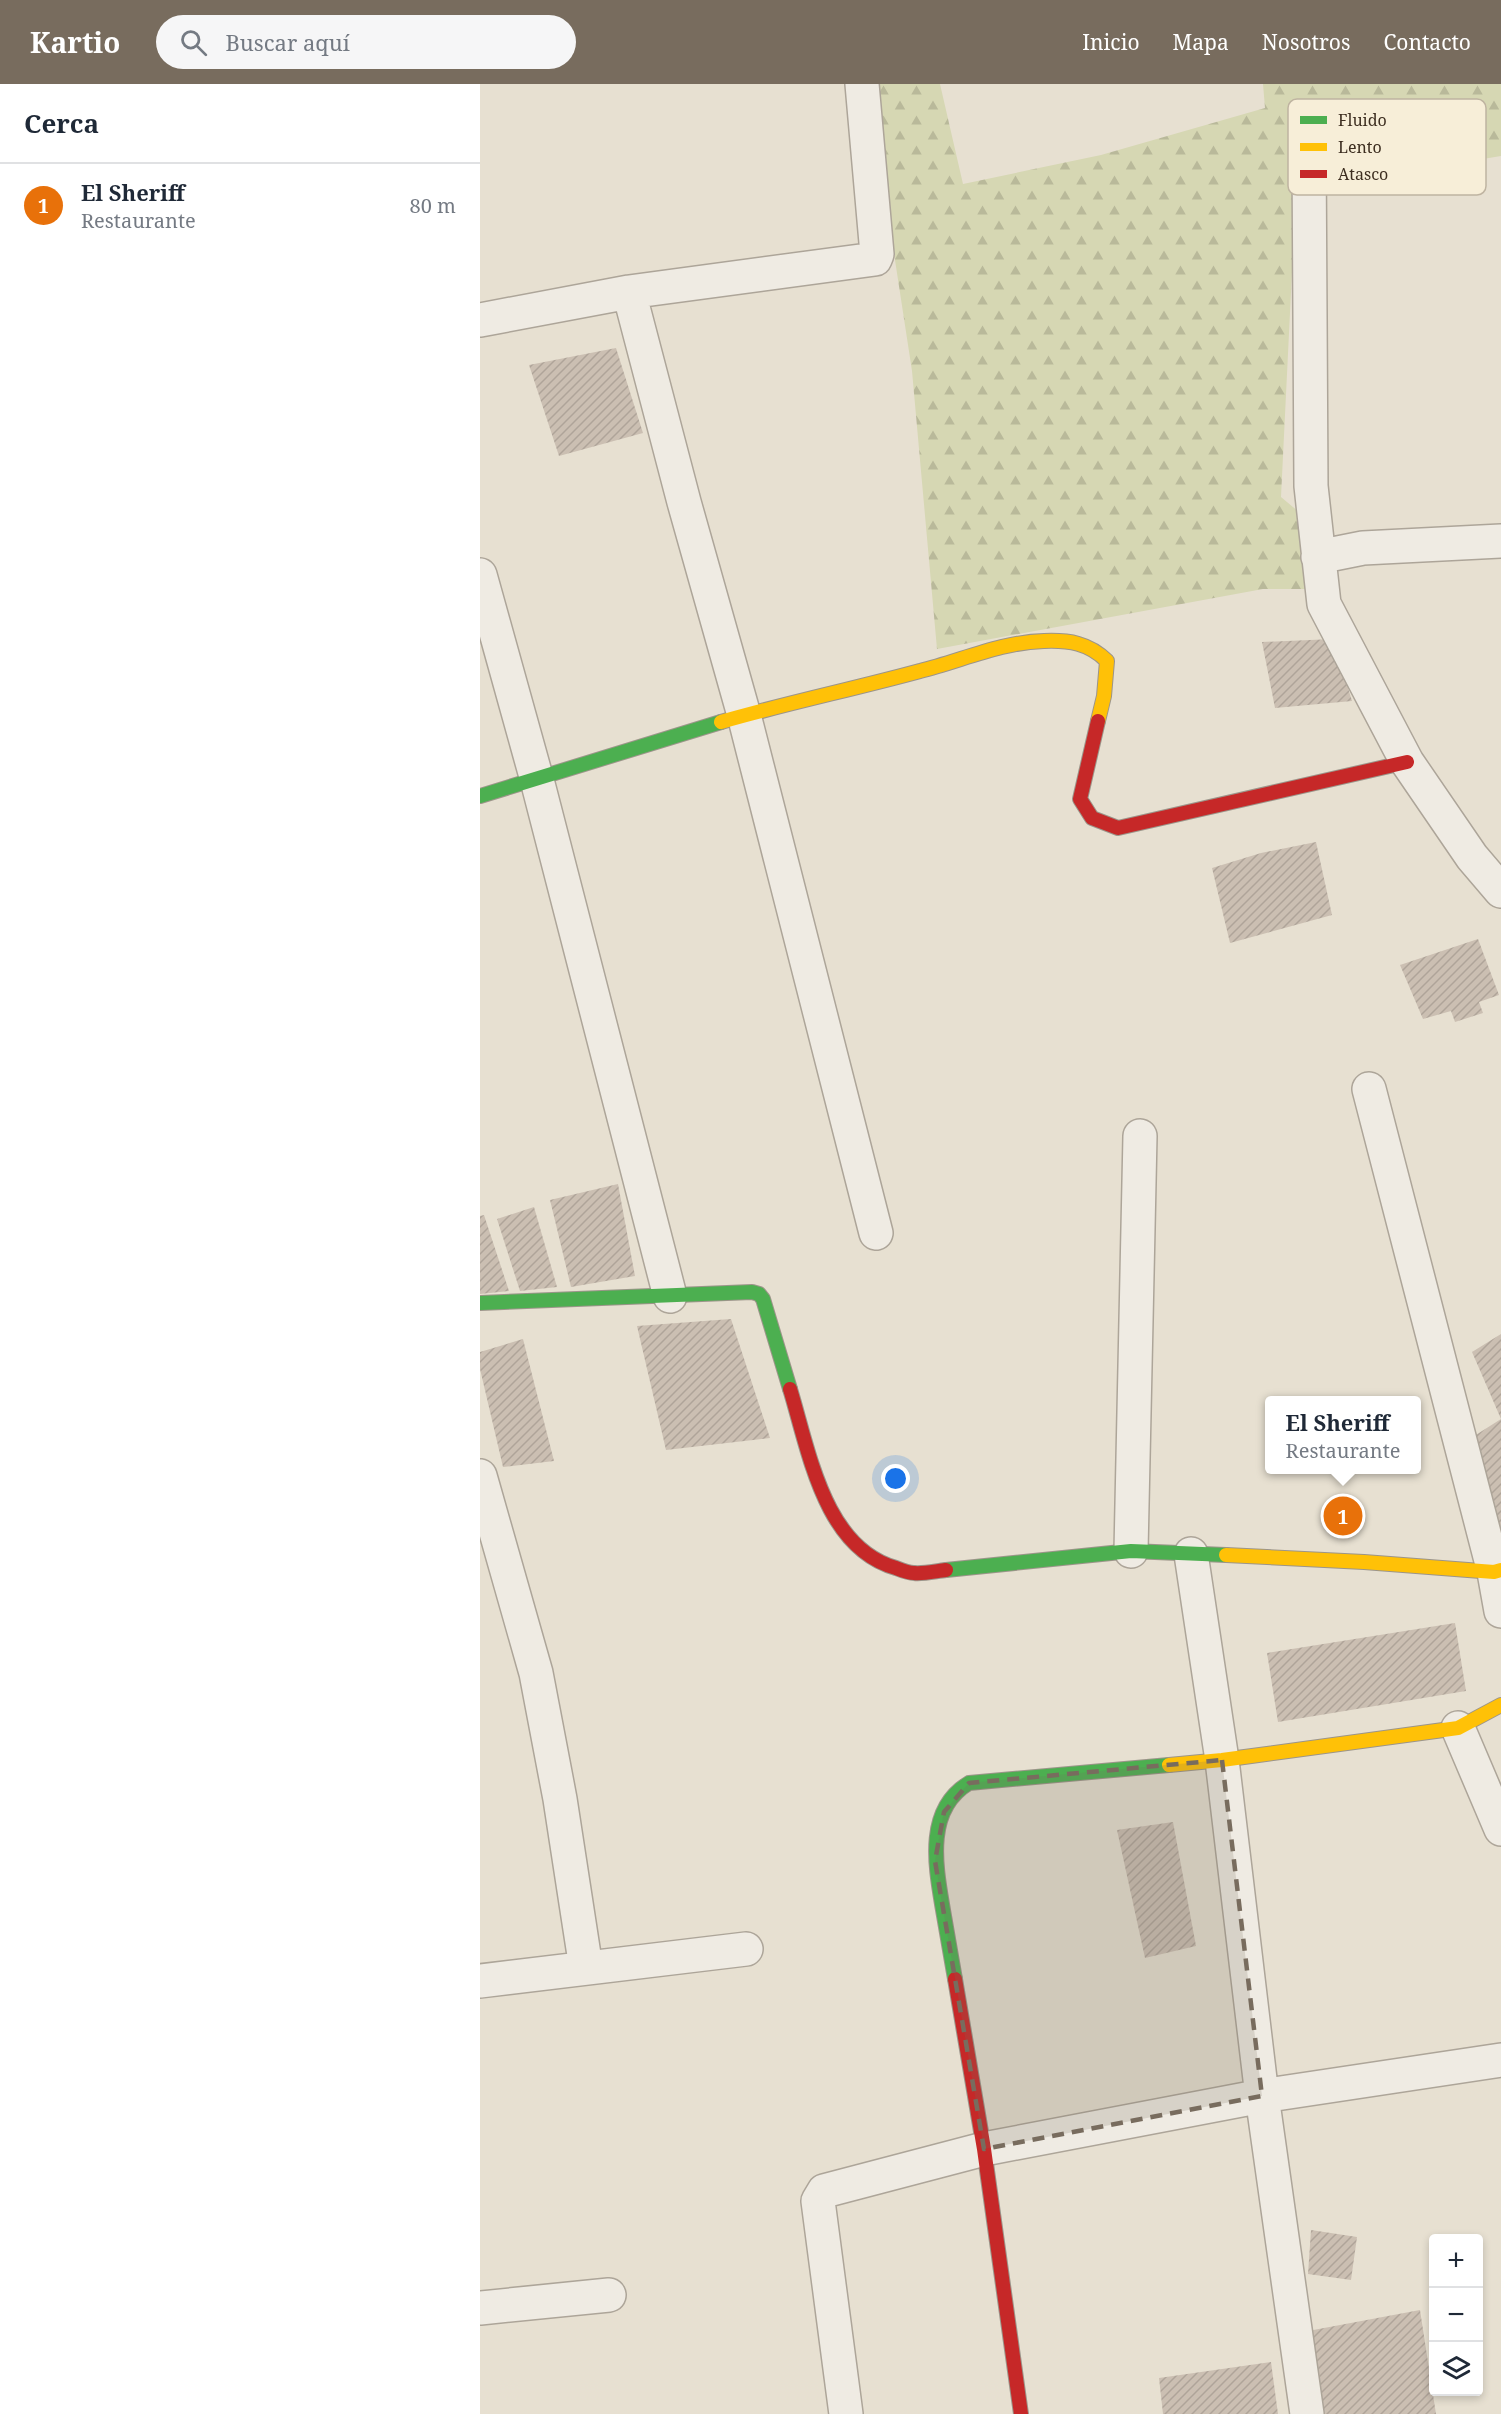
<!DOCTYPE html>
<html lang="es">
<meta charset="utf-8">
<style>
:root{--surface:#fff;--page:#f6f6f7;--text:#1f2937;--muted:#747a83;--line:#e0e1e3;--accent:#786c5e}
body{margin:0;font-family:"Noto Serif",serif;background:var(--page);color:var(--text)}
.controls{position:absolute;right:18px;bottom:18px;display:grid;overflow:hidden;border-radius:6px;box-shadow:0 3px 9px #0003}
.controls button{width:54px;height:54px;display:grid;place-items:center;padding:0;border:0;border-bottom:2px solid var(--line);background:var(--surface);color:var(--text);font:30px sans-serif}
.you{position:absolute;left:416px;top:1395px;width:21px;height:21px;margin:-15px;border:4px solid #fff;border-radius:50%;background:#1a73e8;box-shadow:0 0 0 9px #1a73e833}
.badge{display:grid;place-items:center;width:39px;height:39px;border-radius:50%;background:var(--accent);color:#fff;font-size:20px;font-weight:700}
.pin{position:absolute;translate:-50% -50%;border:3px solid #fff;box-shadow:0 2px 6px #0006}
.popup{position:absolute;left:785px;top:1312px;width:156px;height:78px;box-sizing:border-box;display:grid;place-content:center;border-radius:6px;background:var(--surface);filter:drop-shadow(0 2px 4px #0005);font-size:20px;white-space:nowrap;color:var(--muted)}
.popup b{font-size:22px;color:var(--text)}
.popup::after{content:'';position:absolute;left:50%;top:100%;margin-left:-12px;border:12px solid transparent;border-top-color:var(--surface)}
.list{margin:0;padding:0;list-style:none}
h2{display:flex;justify-content:space-between;align-items:center;height:78px;margin:0;padding:0 24px;font-size:26px}
h2 small{font-size:20px;font-weight:400;color:var(--muted)}
.list li{display:grid;grid-template-columns:39px 1fr auto;gap:18px;align-items:center;box-sizing:border-box;height:84px;padding:0 24px;border-top:2px solid var(--line)}
.list b{display:block;font-size:22px;white-space:nowrap}
.list p{margin:0;font-size:20px;white-space:nowrap;color:var(--muted)}
.list em{font-size:20px;font-style:normal;color:var(--muted)}
.icon{flex:none;width:33px;height:33px;fill:none;stroke:currentColor;stroke-width:2;stroke-linecap:round;stroke-linejoin:round}
.map{position:relative;flex:none;width:1021px;height:2330px;overflow:hidden}
header{display:flex;align-items:center;gap:36px;box-sizing:border-box;height:84px;padding:0 30px;background:var(--accent);color:#fff}
header strong{font-size:28px}
nav{display:flex;gap:33px;margin-inline-start:auto;font-size:21px}
.search{width:420px;height:54px;background:var(--page);display:flex;align-items:center;gap:15px;box-sizing:border-box;padding:0 21px;border-radius:33px;color:var(--muted);font-size:22px}
main{display:flex}
aside{flex:1;background:var(--surface)}
.map>svg:first-child{display:block}
.forest{fill:url(#forest-firs)}
.building{fill:url(#building-hatch)}
.lines{fill:none;stroke-linecap:round;stroke-linejoin:round}
.street-casing{stroke:#ada599;stroke-width:36}
.fast-casing{stroke:#9c958a;stroke-width:16}
.slow-casing{stroke:#9c958a;stroke-width:16}
.jam-casing{stroke:#9c958a;stroke-width:16}
.street{stroke:#efebe3;stroke-width:33}
.fast{stroke:#4caf50;stroke-width:14}
.slow{stroke:#ffc107;stroke-width:14}
.jam{stroke:#c62828;stroke-width:14}
.marked{fill:#786c5e;fill-opacity:0.2;stroke:#786c5e;stroke-width:4.5;stroke-dasharray:12 8;stroke-linejoin:round}
.key{fill:#f7eed8;stroke:#bfb4a1;stroke-width:1.5}
.key-label{font-size:16px;fill:#3d2e20}
</style>
<header>
<strong>Kartio</strong>
<div class="search"><svg class="icon" aria-label="search" viewBox="0 0 24 24"><circle cx="10" cy="10" r="6"/><path d="M15 15l6 6"/></svg>Buscar aquí</div>
<nav><a>Inicio</a><a>Mapa</a><a>Nosotros</a><a>Contacto</a></nav>
</header>
<main>
<aside>
<h2>Cerca<small></small></h2>
<ul class="list">
<li><span class="badge" style="background:#e8710a">1</span><div><b>El Sheriff</b><p>Restaurante</p></div><em>80 m</em></li>
</ul>
</aside>
<div class="map">
<svg width="1021" height="2330" viewBox="0 0 1021 2330">
<defs>
<pattern id="forest-firs" width="22" height="20" patternUnits="userSpaceOnUse" patternTransform="scale(1.5)"><rect width="22" height="20" fill="#d6d7b3"/><path d="M5 1l3.5 6h-7zM16 11l3.5 6h-7z" fill="#b9b99a"/></pattern>
<pattern id="building-hatch" width="6" height="6" patternUnits="userSpaceOnUse" patternTransform="scale(1.5)"><rect width="6" height="6" fill="#cbbfb2"/><path d="M-1 1l2-2M0 6l6-6M5 7l2-2" fill="none" stroke="#afa499"/></pattern>
</defs>
<rect width="100%" height="100%" fill="#e7e0d1"/>
<!-- forest -->
<path class="forest" d="M388,0H460L483,100L621,71L785,24L783,0H1021V72L816,106L801,413L844,449L835,505H783L457,565L432,287Z"/>
<!-- building -->
<path class="building" d="M136,264L163,349L79,372L49,281Z
M853,555L872,617L795,624L782,558Z
M836,758L852,831L750,859L732,784L781,769Z
M998,855L1019,911L999,918L1003,929L975,938L971,927L943,935L920,881Z
M138,1100L155,1192L91,1203L70,1116Z
M54,1123L77,1203L40,1207L17,1135Z
M4,1131L29,1207L0,1210V1132Z
M251,1235L290,1354L186,1366L157,1242Z
M1021,1250V1457L991,1354L1021,1335L992,1268Z
M43,1255L74,1377L23,1383L0,1285V1268Z
M975,1539L986,1607L798,1638L787,1569Z
M693,1738L716,1862L665,1874L637,1746Z
M831,2146L877,2153L871,2196L828,2190Z
M940,2226L956,2330H842L828,2247Z
M791,2278L798,2330H683L679,2294Z"/>
<g class="lines">
<defs>
<path id="street" d="M829,64L831,402L844,520L927,678L992,773L1021,807
M149,208L204,418L264,631L396,1149
M0,236L149,208L395,175L397,170L382,0
M838,473L883,464L1021,457
M0,491L57,696L190,1212
M889,1005L1014,1488L1021,1527
M0,1392L56,1589L80,1715L106,1884
M651,1467L660,1052
M711,1470L742,1676L782,2012L827,2330
M978,1644L1021,1745
M0,1897L266,1865
M0,2224L129,2211
M366,2330L338,2117L344,2107L504,2065L782,2012L1021,1976"/>
<path id="fast" d="M0,712L241,638
M0,1219L272,1208L279,1210L283,1215L310,1305
M466,1486L651,1467L746,1471
M475,1895C471,1872 467,1849 463,1826C456,1784 444,1726 489,1699L689,1681"/>
<path id="slow" d="M241,638C307,619 374,605 440,587C481,577 521,558 564,557C589,556 609,559 627,577L624,612L618,637
M746,1471L884,1478L1014,1488L1021,1486
M689,1681L742,1676L978,1644L1021,1621"/>
<path id="jam" d="M618,637L600,715L612,734L638,744L927,678
M310,1305C329,1367 344,1464 416,1484C421,1486 428,1489 434,1489C444,1490 456,1487 466,1486
M475,1895L504,2065L541,2330"/>
</defs>
<!-- street casing -->
<use href="#street" class="street-casing"/>
<!-- fast casing -->
<use href="#fast" class="fast-casing"/>
<!-- slow casing -->
<use href="#slow" class="slow-casing"/>
<!-- jam casing -->
<use href="#jam" class="jam-casing"/>
<!-- street -->
<use href="#street" class="street"/>
<!-- fast -->
<use href="#fast" class="fast"/>
<!-- slow -->
<use href="#slow" class="slow"/>
<!-- jam -->
<use href="#jam" class="jam"/>
</g>
<!-- marked area -->
<path class="marked" d="M742,1676L782,2012L504,2065L455,1777L464,1728L489,1699Z"/>
<!-- legend -->
<rect x="808" y="15" width="198" height="96" rx="9" class="key"/>
<rect x="820" y="32" width="27" height="8" fill="#4caf50"/>
<rect x="820" y="59" width="27" height="8" fill="#ffc107"/>
<rect x="820" y="86" width="27" height="8" fill="#c62828"/>
<g class="key-label">
<text x="858" y="42">Fluido</text>
<text x="858" y="69">Lento</text>
<text x="858" y="96">Atasco</text>
</g>
</svg>
<div class="controls">
<button>+</button>
<button>−</button>
<button><svg class="icon" aria-label="layers" viewBox="0 0 24 24"><path d="M12 4l9 5-9 5-9-5zM3 14l9 5 9-5"/></svg></button>
</div>
<div class="you"></div>
<div class="pin badge" style="left:863px;top:1432px;background:#e8710a">1</div>
<div class="popup"><b>El Sheriff</b>Restaurante</div>
</div>
</main>
